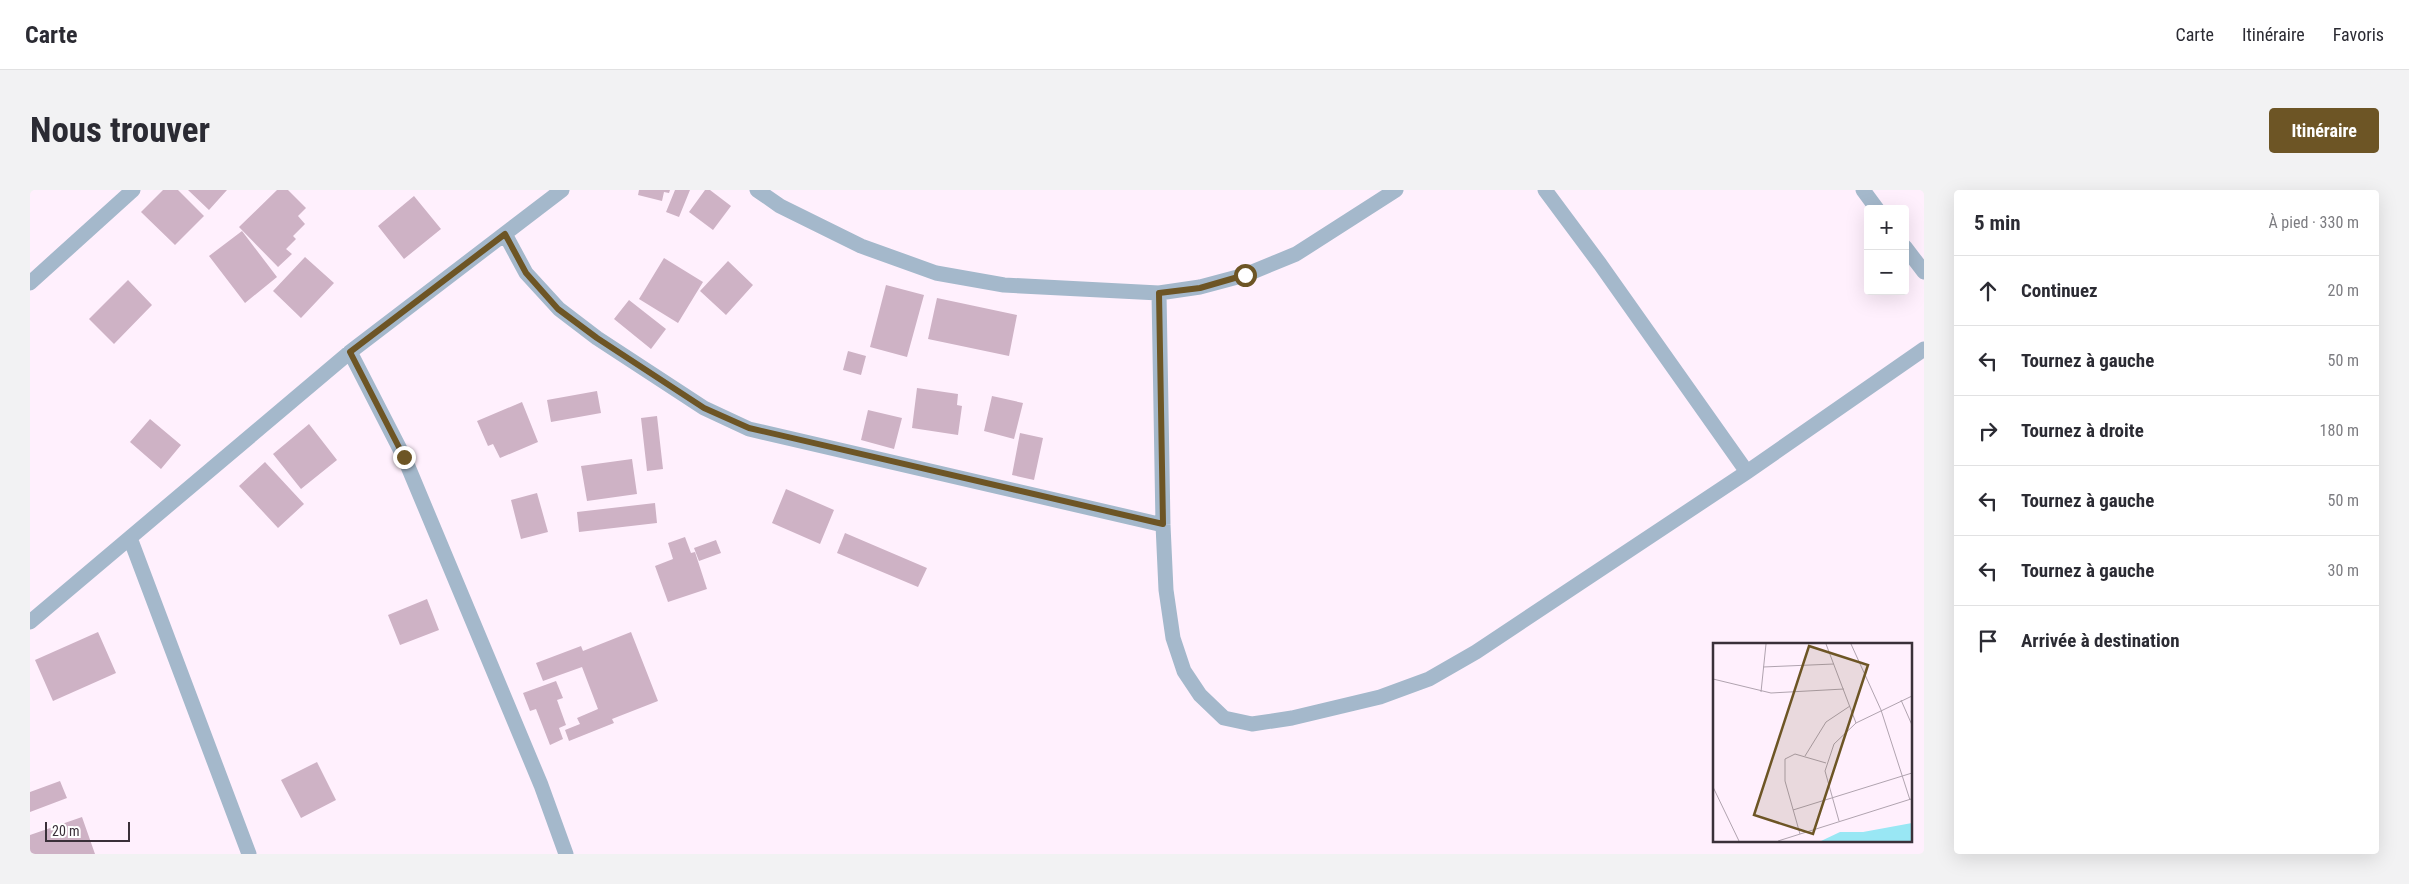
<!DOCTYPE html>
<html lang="fr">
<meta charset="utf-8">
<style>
:root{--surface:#fff;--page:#f2f2f3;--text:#2b2b33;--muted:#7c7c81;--line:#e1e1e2;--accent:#6d5525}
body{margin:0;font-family:"Roboto Condensed",sans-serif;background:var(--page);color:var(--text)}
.controls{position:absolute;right:15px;top:15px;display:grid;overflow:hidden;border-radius:5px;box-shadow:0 5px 20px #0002}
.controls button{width:45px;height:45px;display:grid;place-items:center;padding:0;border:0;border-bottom:1px solid var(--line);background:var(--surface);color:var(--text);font:25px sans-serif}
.scale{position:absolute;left:15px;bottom:12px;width:85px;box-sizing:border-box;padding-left:5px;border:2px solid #3a3039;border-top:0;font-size:14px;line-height:18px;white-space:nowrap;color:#3a3039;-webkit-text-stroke:4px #fff;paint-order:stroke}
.stop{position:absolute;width:15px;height:15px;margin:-11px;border:4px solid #6d5525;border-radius:50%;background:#fff}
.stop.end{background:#6d5525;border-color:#fff;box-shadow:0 1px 5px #0008}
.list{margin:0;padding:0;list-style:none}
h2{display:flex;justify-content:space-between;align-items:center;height:65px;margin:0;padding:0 20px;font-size:21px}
h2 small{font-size:16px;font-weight:400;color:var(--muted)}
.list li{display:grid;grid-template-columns:32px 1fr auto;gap:15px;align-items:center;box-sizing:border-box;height:70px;padding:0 20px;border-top:1px solid var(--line)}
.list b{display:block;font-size:19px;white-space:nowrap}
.list em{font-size:16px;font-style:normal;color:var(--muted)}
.icon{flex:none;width:28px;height:28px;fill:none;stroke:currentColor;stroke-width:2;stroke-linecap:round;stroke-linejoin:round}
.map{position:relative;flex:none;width:1894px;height:664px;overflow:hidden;border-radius:5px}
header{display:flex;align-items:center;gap:30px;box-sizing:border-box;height:70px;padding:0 25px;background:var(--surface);border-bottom:1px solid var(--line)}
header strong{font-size:24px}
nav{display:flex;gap:28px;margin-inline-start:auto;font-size:18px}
.intro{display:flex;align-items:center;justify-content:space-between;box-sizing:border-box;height:120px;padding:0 30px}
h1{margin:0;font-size:35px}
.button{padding:12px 22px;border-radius:5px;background:var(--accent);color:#fff;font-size:18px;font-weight:700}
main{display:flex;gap:30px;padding:0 30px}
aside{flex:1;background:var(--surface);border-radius:5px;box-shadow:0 5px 20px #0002}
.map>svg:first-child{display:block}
.building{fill:#ceb2c5}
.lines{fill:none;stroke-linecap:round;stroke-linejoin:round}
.minor{stroke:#a4b8cb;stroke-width:15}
.route{stroke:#6d5525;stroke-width:6}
.inset-road{fill:none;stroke:#b0a3af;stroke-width:1}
.view{fill:#6d5525;fill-opacity:0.15;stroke:#6d5525;stroke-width:2.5}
.inset-edge{fill:none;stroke:#3a3039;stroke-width:2.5}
</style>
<header>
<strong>Carte</strong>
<nav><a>Carte</a><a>Itinéraire</a><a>Favoris</a></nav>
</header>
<div class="intro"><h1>Nous trouver</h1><a class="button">Itinéraire</a></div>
<main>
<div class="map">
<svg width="1894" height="664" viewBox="0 0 1894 664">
<rect width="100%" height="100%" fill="#fff0fd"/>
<!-- building -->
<path class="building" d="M133,0H148L174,26L145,55L111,22Z
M158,0H197L179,20Z
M247,0H258L276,18L268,26L275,34L263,46L266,49L256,59L262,64L248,77L209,37Z
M609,0H640L639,3L634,2L632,11L608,5Z
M645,0H660L649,27L636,22Z
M675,0H680L701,16L683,40L659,22Z
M384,6L411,39L374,69L348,36Z
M212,41L247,87L215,113L179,66Z
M275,67L304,93L271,128L243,101Z
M634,68L673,92L648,133L609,109Z
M698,71L723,95L696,125L670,101Z
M98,90L122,115L84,154L59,129Z
M856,95L894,105L877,167L840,157Z
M907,108L987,125L979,166L898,149Z
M599,110L636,139L621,159L584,129Z
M818,161L836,166L831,185L813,180Z
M887,198L928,204L927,215L932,216L928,245L882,238Z
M567,201L571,223L521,232L517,210Z
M962,206L993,213L984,249L954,241Z
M492,212L508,252L470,268L463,254L458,256L447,231Z
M838,220L872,228L864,259L831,250Z
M627,226L633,279L617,281L611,228Z
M120,229L151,255L131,279L100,252Z
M279,234L307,270L271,299L243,264Z
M990,243L1013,248L1004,290L982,285Z
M602,269L607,304L557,311L551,276Z
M235,272L274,314L248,338L209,296Z
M756,299L804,320L790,354L742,333Z
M507,303L518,342L491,349L481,310Z
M625,313L627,333L549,342L547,322Z
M815,343L897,378L888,397L807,363Z
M655,347L661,363L665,362L677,399L638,412L625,376L643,369L638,353Z
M686,350L691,363L669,371L664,358Z
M397,409L409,440L370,455L358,425Z
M68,442L86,483L23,511L5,470Z
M601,442L628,511L582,529L584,533L539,551L535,540L550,534L547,528L568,519L552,477L513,491L506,473L551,456L553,461Z
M526,491L533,508L527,510L536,535L529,538L533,549L520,555L506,519L500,521L493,503Z
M287,572L306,610L271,628L251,590Z
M30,591L37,608L0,622V602Z
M52,627L65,664H0V645Z"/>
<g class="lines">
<!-- minor -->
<path class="minor" d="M727,0L750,16L831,56L906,83L974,95L1129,103L1170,97L1215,85L1266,64L1366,0
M1515,0L1570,74L1717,282
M1833,0L1847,19
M475,44L496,83L529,119L567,148L674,218L719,239L1133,335
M1875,57L1894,82
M0,93L103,0
M1129,103L1133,335L1136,400L1143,448L1154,481L1170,505L1194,528L1222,534L1262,528L1350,507L1399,489L1446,462L1717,282L1894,159
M320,162L374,267L511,595L536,664
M100,348L219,664
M0,432L320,162L532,0"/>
</g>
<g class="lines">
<!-- route -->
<path class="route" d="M374,267L320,162L475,44L496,83L528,119L567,148L674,218L719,238L1133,334L1129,103L1170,98L1215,85"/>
</g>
<!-- overview -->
<g transform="translate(1683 453)">
<rect width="199" height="199" fill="#fff0fd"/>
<path d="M199,180V198H108L127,189H150Z" fill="#99e7f4"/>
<path class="inset-road" d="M113,1L143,80M138,1L168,67L197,157M50,24L121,21M0,36L58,50L131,46M48,49L53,1M188,57L199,82M92,113L113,79L137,63M0,144L26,198M80,167L199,130M126,178L112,128L121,101L143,80L199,53M87,191L72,138V116L82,111L113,120M65,198L198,156"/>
<path class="view" d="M96,3L155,22L100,191L41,172Z"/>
<rect width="199" height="199" class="inset-edge"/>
</g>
</svg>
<div class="controls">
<button>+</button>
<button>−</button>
</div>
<div class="scale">20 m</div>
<div class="stop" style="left:1215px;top:85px"></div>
<div class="stop end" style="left:374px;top:267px"></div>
</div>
<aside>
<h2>5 min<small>À pied · 330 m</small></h2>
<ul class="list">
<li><svg class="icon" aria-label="ahead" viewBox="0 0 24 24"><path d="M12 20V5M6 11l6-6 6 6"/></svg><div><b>Continuez</b></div><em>20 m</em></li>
<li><svg class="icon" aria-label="left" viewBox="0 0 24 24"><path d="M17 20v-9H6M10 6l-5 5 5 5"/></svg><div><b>Tournez à gauche</b></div><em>50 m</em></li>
<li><svg class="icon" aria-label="right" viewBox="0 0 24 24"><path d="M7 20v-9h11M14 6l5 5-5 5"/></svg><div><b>Tournez à droite</b></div><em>180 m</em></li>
<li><svg class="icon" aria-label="left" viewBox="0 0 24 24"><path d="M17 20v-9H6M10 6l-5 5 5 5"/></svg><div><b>Tournez à gauche</b></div><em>50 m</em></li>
<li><svg class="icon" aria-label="left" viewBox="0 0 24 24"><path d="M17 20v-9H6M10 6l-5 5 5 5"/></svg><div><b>Tournez à gauche</b></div><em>30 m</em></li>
<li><svg class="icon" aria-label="arrive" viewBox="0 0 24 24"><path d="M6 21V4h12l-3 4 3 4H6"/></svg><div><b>Arrivée à destination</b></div></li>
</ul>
</aside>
</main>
